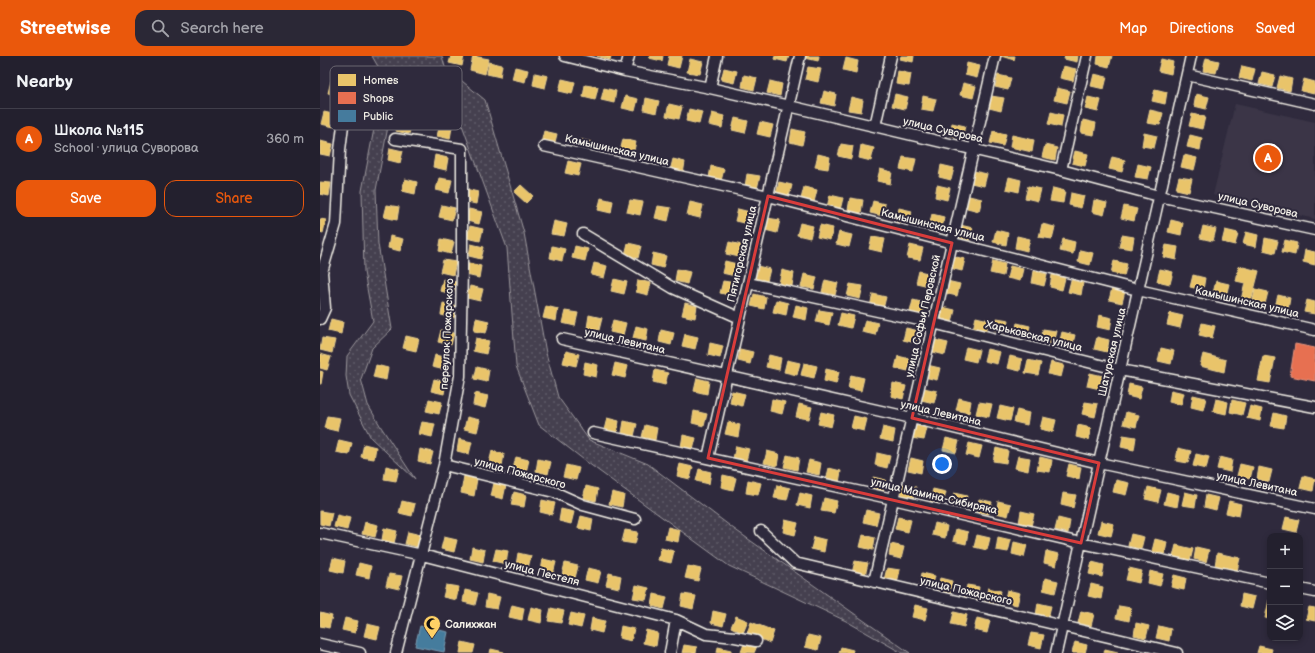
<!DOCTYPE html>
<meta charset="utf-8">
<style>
:root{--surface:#23202e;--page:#2b2836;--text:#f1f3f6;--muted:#a3a3aa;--line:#403e4a;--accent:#ea580c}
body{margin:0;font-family:"Balsamiq Sans",sans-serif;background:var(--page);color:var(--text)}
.controls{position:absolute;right:12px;bottom:12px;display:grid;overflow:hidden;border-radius:8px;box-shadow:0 2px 6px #0003}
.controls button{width:36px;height:36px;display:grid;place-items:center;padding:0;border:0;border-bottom:1px solid var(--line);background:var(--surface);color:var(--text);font:20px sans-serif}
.you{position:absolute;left:622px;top:408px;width:14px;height:14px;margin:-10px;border:3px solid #fff;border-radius:50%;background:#1a73e8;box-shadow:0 0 0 6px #1a73e833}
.badge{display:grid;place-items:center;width:26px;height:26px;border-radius:50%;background:var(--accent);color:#fff;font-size:13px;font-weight:700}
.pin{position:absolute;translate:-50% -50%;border:2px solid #fff;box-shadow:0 1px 4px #0006}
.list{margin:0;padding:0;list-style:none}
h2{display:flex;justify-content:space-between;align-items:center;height:52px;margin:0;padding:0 16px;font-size:17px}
h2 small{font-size:13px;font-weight:400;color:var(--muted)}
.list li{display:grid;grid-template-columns:26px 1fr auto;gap:12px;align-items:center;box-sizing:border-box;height:60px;padding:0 16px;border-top:1px solid var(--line)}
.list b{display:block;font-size:15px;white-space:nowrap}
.list p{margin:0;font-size:13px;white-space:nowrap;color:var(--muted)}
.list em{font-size:13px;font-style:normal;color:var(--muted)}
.actions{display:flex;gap:8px;padding:12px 16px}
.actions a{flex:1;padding:9px 0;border:1px solid var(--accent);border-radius:12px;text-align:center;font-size:14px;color:var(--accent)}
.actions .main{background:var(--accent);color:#fff}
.icon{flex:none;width:22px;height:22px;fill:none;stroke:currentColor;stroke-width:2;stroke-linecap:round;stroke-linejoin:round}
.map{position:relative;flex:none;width:995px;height:597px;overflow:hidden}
header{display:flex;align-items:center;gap:24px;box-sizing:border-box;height:56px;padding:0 20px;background:var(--accent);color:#fff}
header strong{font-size:19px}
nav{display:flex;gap:22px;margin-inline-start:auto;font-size:14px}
.search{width:280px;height:36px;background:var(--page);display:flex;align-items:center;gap:10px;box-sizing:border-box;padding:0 14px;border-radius:12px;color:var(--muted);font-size:15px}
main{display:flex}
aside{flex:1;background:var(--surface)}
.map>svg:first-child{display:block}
.built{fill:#3b3647}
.grass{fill:url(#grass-dots);stroke:#9c989c}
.homes{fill:#e9c46a;stroke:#ecd290}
.shops{fill:#e76f51;stroke:#eb967e}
.public{fill:#457b9d;stroke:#7a9eb4}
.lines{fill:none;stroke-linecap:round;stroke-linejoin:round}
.minor-casing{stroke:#f4f1e8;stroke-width:13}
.minor{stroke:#2f2a3d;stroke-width:10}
.marked{fill:none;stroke:#d93c3b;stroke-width:3;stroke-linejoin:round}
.labels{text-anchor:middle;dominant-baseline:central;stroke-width:4;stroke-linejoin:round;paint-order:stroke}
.street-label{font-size:11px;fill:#f4f1e8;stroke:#2f2a3d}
.poi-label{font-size:11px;font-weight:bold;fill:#f4f1e8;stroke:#2f2a3d;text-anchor:start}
.key{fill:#2f2a3d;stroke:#6a6670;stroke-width:1}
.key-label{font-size:11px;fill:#f4f1e8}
</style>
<header>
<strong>Streetwise</strong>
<div class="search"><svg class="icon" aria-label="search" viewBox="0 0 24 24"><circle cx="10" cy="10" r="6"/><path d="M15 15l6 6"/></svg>Search here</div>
<nav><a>Map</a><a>Directions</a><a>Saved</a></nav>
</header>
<main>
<aside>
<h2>Nearby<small></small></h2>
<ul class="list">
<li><span class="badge">A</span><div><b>Школа №115</b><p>School · улица Суворова</p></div><em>360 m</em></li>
</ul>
<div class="actions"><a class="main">Save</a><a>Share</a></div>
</aside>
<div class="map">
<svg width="995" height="597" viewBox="0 0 995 597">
<defs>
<pattern id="grass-dots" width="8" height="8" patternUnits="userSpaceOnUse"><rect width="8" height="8" fill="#454050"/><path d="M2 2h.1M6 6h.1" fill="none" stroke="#605c69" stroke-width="1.8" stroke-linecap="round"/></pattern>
</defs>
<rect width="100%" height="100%" fill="#2f2a3d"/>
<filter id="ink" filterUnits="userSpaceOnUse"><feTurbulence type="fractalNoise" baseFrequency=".025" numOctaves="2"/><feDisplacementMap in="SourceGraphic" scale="8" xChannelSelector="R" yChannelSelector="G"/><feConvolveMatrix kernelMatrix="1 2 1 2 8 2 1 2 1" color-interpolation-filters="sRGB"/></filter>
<g filter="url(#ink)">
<!-- built -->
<path class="built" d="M915,48L995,66V163L893,139Z"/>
<!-- grass -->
<path class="grass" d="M52,0H122L125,11L165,44L204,177L226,297L238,341L269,384L328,408L414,473L590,597H582L526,565L409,510L268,407L219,369L196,310L187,192L134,47L96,25L76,28L56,134L58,188L72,273L52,292L41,323L48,349L61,371L95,423L51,382L29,339L26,320L27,300L53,265L44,216L42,135L64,21Z"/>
<!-- homes -->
<path class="homes" d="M131,0H144L142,10L129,7Z
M153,0L169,3L165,18L150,14Z
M277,0H291L290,4Z
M330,0H343L342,5L329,2Z
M349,0H362L359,12L347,9Z
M455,0H469L467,6L454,3Z
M486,0H499L498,5L485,2Z
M581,0H594L593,6L580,3Z
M681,0H695L694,4Z
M745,0H758L757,6L744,3Z
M778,0H792L789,11L777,8Z
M526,2L538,5L536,17L523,14Z
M886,2L899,5L896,17L883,15Z
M370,3L383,6L380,18L367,16Z
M841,3L853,6L851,18L838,15Z
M169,6L182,9L180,21L167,18Z
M647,7L660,10L657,22L645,19Z
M743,10L756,13L753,25L740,22Z
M922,10L935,13L932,25L919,22Z
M195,11L208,14L205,26L192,23Z
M488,11L501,13L498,26L485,23Z
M404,12L417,15L414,27L401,24Z
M578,15L591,18L589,30L576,28Z
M942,16L955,19L952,31L939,28Z
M215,17L228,20L225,32L213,29Z
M774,18L787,21L784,33L771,30Z
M424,19L437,22L434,34L422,31Z
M678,19L691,22L688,34L675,31Z
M960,20L972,23L970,35L957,32Z
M242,23L255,26L252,38L239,35Z
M984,23L995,26L994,38L981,35Z
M11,25L24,28L21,40L8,37Z
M450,25L462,28L460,40L447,37Z
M643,27L656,30L653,42L640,39Z
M265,29L278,31L275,44L263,41Z
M284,32L296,35L294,47L281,44Z
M737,32L750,35L747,47L734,44Z
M835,33L847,36L845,48L832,45Z
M504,35L516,38L514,50L501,47Z
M575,38L588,41L585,53L572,50Z
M876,38L889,41L886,53L874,50Z
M305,40L318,43L315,55L302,52Z
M603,40L616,43L613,55L601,53Z
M671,40L684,42L681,55L669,52Z
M531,41L543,44L541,56L528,54Z
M768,41L781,44L778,56L765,53Z
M326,42L339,45L336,57L324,54Z
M349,48L362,51L359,63L346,60Z
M369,53L382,56L379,68L366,65Z
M830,54L843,57L840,69L827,67Z
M4,56L17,59L14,71L1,68Z
M731,56L743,59L741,71L728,68Z
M392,57L404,60L402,72L389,69Z
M872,58L885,61L882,73L869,70Z
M415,62L428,65L425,77L412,74Z
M79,63L92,66L89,78L76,75Z
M763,64L776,67L774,79L761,77Z
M440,66L453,69L450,81L437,78Z
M632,67L645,70L642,82L630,79Z
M120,68L132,71L130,83L117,80Z
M472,73L485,76L482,89L470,86Z
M224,75L237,78L234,90L221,87Z
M673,75L686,78L683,90L670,87Z
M824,77L837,80L834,92L822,90Z
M692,79L714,84L712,96L690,91Z
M870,79L882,82L880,94L867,91Z
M259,83L272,86L269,98L257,95Z
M303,83L316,86L313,98L300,96Z
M0,85L13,88L10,100L0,98Z
M521,88L533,90L531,103L518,100Z
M541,89L554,92L551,105L539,102Z
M725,89L737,92L735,104L722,101Z
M70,92L83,95L80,107L68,104Z
M755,95L768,98L765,110L752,107Z
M498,98L510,101L508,113L495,111Z
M115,99L128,102L126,114L113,111Z
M864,99L877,102L874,114L861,111Z
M583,101L596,103L593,116L580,113Z
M792,101L805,104L802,116L789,113Z
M353,103L365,106L363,118L350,115Z
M248,105L261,108L258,120L245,117Z
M818,108L831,111L828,123L815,121Z
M621,109L634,112L631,124L619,121Z
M391,110L404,113L401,125L389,122Z
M560,113L572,116L570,128L557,125Z
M654,115L667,118L664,130L651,127Z
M427,118L440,120L437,133L425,130Z
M689,121L701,124L699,136L686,133Z
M859,121L872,123L869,136L856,133Z
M119,122L132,124L129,137L116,134Z
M85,123L97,126L95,138L82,135Z
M0,126L11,127L9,140L0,138Z
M459,126L472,129L469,141L456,138Z
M201,129L213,140L206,147L194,136Z
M617,129L630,132L627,144L615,141Z
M708,130L721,133L718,145L705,142Z
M484,131L497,134L494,146L481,143Z
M733,132L745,135L743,147L730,145Z
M146,133L158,136L156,148L143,145Z
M751,137L764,140L761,152L749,149Z
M510,139L523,142L520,154L507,151Z
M649,140L662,143L659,155L647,152Z
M281,142L293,145L291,157L278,154Z
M530,142L543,144L541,157L528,154Z
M310,144L323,146L320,159L307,156Z
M774,144L787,147L784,159L772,156Z
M553,145L565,148L563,160L550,157Z
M370,146L383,149L380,162L367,159Z
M67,149L79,151L77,164L64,161Z
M122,149L135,152L132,164L119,161Z
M338,150L351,152L348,165L335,162Z
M804,150L817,153L814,165L801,162Z
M579,152L592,155L589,168L576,165Z
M149,153L162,156L159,168L147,165Z
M418,153L430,156L428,168L415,165Z
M612,158L624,161L622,173L609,170Z
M447,162L460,164L457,177L445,174Z
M0,163L6,164L3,177L0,176Z
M851,164L863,167L861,179L848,176Z
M234,165L247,168L244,180L231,178Z
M480,167L493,170L490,182L477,179Z
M722,168L735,171L732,183L719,181Z
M500,169L513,172L510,184L497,181Z
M640,169L653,172L650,184L638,181Z
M150,170L163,173L160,185L147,182Z
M883,170L896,173L893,185L880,182Z
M676,174L688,177L686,189L673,186Z
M905,174L918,177L915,189L902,186Z
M519,176L532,179L529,191L516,188Z
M926,176L938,179L936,191L923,188Z
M802,179L814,181L812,193L799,191Z
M70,180L83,183L80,195L68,192Z
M697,180L710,183L707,195L695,192Z
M552,181L565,183L562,196L549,193Z
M945,182L958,185L955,197L943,194Z
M121,183L134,186L131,198L119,195Z
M743,183L755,186L753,198L740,195Z
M965,184L977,187L975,199L962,196Z
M409,186L422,189L419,201L406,198Z
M308,187L321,190L318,202L305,199Z
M151,188L164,191L161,203L149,200Z
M590,189L603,192L600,204L587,202Z
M846,189L858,191L856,204L843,201Z
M232,190L245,193L242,205L230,202Z
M255,190L268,193L265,205L252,202Z
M760,194L773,197L770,209L758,206Z
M985,194L995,196V209L983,206Z
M333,197L346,200L343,212L331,209Z
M632,200L645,203L642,215L630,212Z
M123,204L136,206L133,219L120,216Z
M405,205L417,208L415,220L402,217Z
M673,205L685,208L683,220L670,217Z
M794,205L807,208L804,220L791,217Z
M149,207L161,210L159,222L146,219Z
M274,207L287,210L284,222L271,219Z
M437,210L450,213L447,225L434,222Z
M690,210L703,213L700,225L687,222Z
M919,210L939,215L931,246L921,244L925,227L916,225Z
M357,213L370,216L367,228L355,225Z
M840,213L853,216L850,228L837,225Z
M462,214L474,217L472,230L459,227Z
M599,215L612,218L609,230L596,227Z
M714,215L727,218L724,230L712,227Z
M484,218L497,221L494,233L481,231Z
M732,219L745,222L742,234L730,231Z
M873,219L885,222L883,234L870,231Z
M123,223L136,226L133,238L120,235Z
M294,223L307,226L304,238L291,235Z
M318,224L331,227L328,239L316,236Z
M505,224L518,227L515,239L502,236Z
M751,224L763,227L761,239L748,236Z
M403,225L416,227L413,240L400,237Z
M627,225L640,228L637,240L624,237Z
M896,225L909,228L906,240L893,237Z
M530,228L543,230L540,243L527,240Z
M150,230L163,233L160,245L147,242Z
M792,232L805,235L802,247L789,244Z
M935,233L948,236L945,248L933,245Z
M434,238L446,241L444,253L431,250Z
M553,238L566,241L563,253L550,250Z
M958,239L970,242L968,254L955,251Z
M456,244L468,247L466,259L453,256Z
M593,244L605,247L603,259L590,256Z
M987,244L995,246V258L984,256Z
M123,247L136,250L134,262L121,259Z
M365,247L377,250L375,262L362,259Z
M476,249L488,252L486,264L473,261Z
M226,250L238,253L236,265L223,262Z
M622,251L635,254L632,266L620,263Z
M499,254L512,256L509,269L496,266Z
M245,255L258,257L255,270L242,267Z
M521,257L534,260L531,272L518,269Z
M850,257L863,260L860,272L847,269Z
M269,259L282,262L279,274L267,272Z
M779,259L792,262L790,274L777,271Z
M656,261L669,264L666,276L653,273Z
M156,262L169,265L166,277L154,275Z
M677,262L689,264L687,277L674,274Z
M11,263L23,266L21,278L8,275Z
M293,264L306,267L303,279L290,276Z
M545,264L558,267L555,279L542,276Z
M697,267L710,270L707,282L694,279Z
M882,267L895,270L892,282L879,279Z
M316,270L328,273L326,285L313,282Z
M586,272L599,275L596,287L583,284Z
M723,273L736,275L733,288L721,285Z
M121,274L134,277L131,289L118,286Z
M341,274L354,277L351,289L339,286Z
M742,276L755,279L752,291L739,288Z
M365,278L378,281L375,293L362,290Z
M86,280L99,283L96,295L83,292Z
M777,281L789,284L787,296L774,293Z
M2,282L15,284L12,297L0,294Z
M156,282L169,285L166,298L153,295Z
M615,284L628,287L625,299L613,296Z
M390,287L403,290L400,302L388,299Z
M646,291L659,294L656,306L643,303Z
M841,292L854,295L851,308L838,305Z
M420,293L433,296L430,308L418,305Z
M667,293L680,296L677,308L664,305Z
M246,295L259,298L256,310L243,307Z
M0,298L11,301L7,314L0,312Z
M883,298L906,304L904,316L880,310Z
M115,299L128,302L125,314L112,311Z
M449,299L461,302L459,314L446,311Z
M578,300L590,303L588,315L575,312Z
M690,300L702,303L700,315L687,312Z
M943,300L955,302L950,327L938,325Z
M467,304L480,307L477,319L464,316Z
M708,304L721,307L718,319L705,317Z
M265,306L278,309L276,321L263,318Z
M731,306L744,309L741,321L728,318Z
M295,307L308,310L305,322L292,319Z
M484,307L497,310L494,322L481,319Z
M56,309L68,312L66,324L53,321Z
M607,309L620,312L617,324L604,321Z
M157,311L169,314L167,326L154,323Z
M506,313L519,316L516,328L504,325Z
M335,314L348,317L345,329L333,326Z
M0,315L3,316L1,328H0Z
M770,317L783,320L780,333L767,330Z
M531,319L544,322L541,335L528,332Z
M377,322L389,325L387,338L374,335Z
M114,323L126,326L124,338L111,335Z
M573,327L586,330L583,343L571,340Z
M809,328L822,331L819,343L807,340Z
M604,332L617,335L614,347L601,344Z
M851,334L864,337L861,349L849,346Z
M412,335L425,338L422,350L410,347Z
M155,337L168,340L165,352L153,349Z
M873,339L886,342L883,354L871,351Z
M639,342L651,345L649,357L636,354Z
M109,343L122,346L119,358L106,355Z
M452,343L465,346L462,358L450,355Z
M896,343L908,346L906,358L893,355Z
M912,344L925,347L922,359L910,356Z
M659,346L672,348L669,361L656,358Z
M765,346L778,348L775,361L762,358Z
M479,348L492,351L489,363L476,361Z
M680,350L693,353L690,365L677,362Z
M930,350L942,353L940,365L927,362Z
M697,354L709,357L707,369L694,366Z
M374,355L387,358L384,370L372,367Z
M501,356L514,359L511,371L498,368Z
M806,356L819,359L816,371L803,368Z
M954,357L966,360L964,372L951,370Z
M7,360L20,362L17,375L4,372Z
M534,360L547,363L544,375L531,372Z
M147,361L160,364L157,376L144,373Z
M723,361L736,364L733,376L720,373Z
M287,362L299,365L297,377L284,374Z
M304,365L317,368L314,380L302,377Z
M102,366L115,368L112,381L99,378Z
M408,366L420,369L418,381L405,378Z
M325,369L337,372L335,384L322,381Z
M594,369L607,372L604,384L591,382Z
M758,369L771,372L768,384L756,381Z
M563,371L575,374L573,386L560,383Z
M363,379L376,382L373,394L361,391Z
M803,379L816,381L814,394L801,391Z
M626,382L639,385L636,397L623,394Z
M139,383L152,386L149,398L137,395Z
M19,384L32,387L29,399L16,396Z
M649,387L662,390L659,402L646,399Z
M44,388L56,391L54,403L41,401Z
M416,390L429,393L426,405L413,402Z
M676,392L688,395L686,407L673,405Z
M858,392L871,395L868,407L856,405Z
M100,393L113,396L110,408L98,405Z
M172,395L184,398L182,410L169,407Z
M447,395L459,398L457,410L444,407Z
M557,397L570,400L567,412L555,409Z
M876,398L889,401L886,413L873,410Z
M467,399L479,402L477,414L464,411Z
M698,400L710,402L708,415L695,412Z
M196,401L209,404L206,416L193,413Z
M720,401L732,404L730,416L717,414Z
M900,401L912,404L910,416L897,413Z
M591,402L603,405L601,417L588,414Z
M218,403L231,406L228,418L216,415Z
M489,404L501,407L499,419L486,416Z
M360,408L373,411L370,423L357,420Z
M749,408L761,411L759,423L746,420Z
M920,408L933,411L930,423L917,420Z
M246,409L259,412L256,424L243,421Z
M66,410L79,413L76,425L64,423Z
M939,411L952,414L949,426L937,423Z
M509,412L521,415L519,427L506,424Z
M379,413L391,416L389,428L376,425Z
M403,419L416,422L413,434L401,431Z
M144,420L157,423L154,440L141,437Z
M983,420L995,423L993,435L980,432Z
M553,421L566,424L563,436L550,433Z
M428,424L441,427L438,439L426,437Z
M796,424L809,427L806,439L793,436Z
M174,427L186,429L183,443L171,440Z
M583,428L596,431L593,443L580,440Z
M457,429L470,432L467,444L454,442Z
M266,430L278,433L276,445L263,442Z
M828,431L841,434L838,446L825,443Z
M613,433L626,436L623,448L610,445Z
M194,436L206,439L204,451L191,449Z
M292,436L304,439L302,451L289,448Z
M847,436L859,439L857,451L844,448Z
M865,436L877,439L875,451L862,449Z
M480,437L492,440L490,452L477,449Z
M634,437L647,440L644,452L631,450Z
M743,437L756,439L753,452L741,449Z
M886,439L899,442L896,454L884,451Z
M504,442L517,445L514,457L501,455Z
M659,443L672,446L669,458L656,455Z
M222,444L235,447L232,459L220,456Z
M82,445L95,448L92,460L79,457Z
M678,445L691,448L688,460L676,457Z
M909,445L921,448L919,460L906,457Z
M241,453L254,456L251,468L239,465Z
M546,454L559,457L556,469L543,466Z
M0,455L12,457L9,470L0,468Z
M701,455L714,458L711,470L699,467Z
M17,459L30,462L27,474L14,471Z
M261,460L273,463L271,475L258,472Z
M578,461L591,464L588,476L575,473Z
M966,461L979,464L976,476L963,473Z
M738,462L750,465L748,477L735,474Z
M465,464L478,467L475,479L463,476Z
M781,465L794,468L791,480L778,477Z
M45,466L58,469L55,481L42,478Z
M615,467L627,470L625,482L612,479Z
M348,471L360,474L358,486L345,483Z
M64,472L77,475L74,487L62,484Z
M636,473L648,476L646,488L633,485Z
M305,474L318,476L315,488L302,486Z
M88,476L101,479L98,491L85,488Z
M811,478L824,481L821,493L808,490Z
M543,479L555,482L553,494L540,491Z
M657,479L670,482L667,494L654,491Z
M124,481L137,484L134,496L121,493Z
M494,481L506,484L504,496L491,493Z
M678,481L691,484L688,496L676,494Z
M835,483L847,486L845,498L832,495Z
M694,486L707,489L704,501L692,498Z
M571,488L584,491L581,503L569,500Z
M856,489L873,493L870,505L853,501Z
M152,491L165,494L163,506L150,503Z
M876,491L889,494L886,506L874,503Z
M341,492L354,495L351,507L338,504Z
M176,493L188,495L186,508L173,505Z
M726,495L739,498L736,510L724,507Z
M198,497L211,500L208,512L196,509Z
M897,497L920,502L917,515L895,510Z
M13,502L25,505L23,517L10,514Z
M223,503L236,506L233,518L221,515Z
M535,505L548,507L545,520L532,517Z
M772,506L784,509L782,521L769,518Z
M39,507L51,510L49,522L36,519Z
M245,507L258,510L255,522L242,519Z
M368,510L381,513L378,525L365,522Z
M268,512L281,515L278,527L265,524Z
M567,512L580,514L577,527L564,524Z
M809,512L822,515L819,527L806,524Z
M830,515L843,518L840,530L828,527Z
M289,517L301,520L299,532L286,529Z
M602,517L615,520L612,532L600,529Z
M69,518L82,520L79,533L66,530Z
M854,519L866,522L864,534L851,531Z
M620,522L632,525L630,537L617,534Z
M725,522L738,525L735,537L723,534Z
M771,528L783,531L781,543L768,540Z
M126,529L139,531L136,544L123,541Z
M316,529L329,532L326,544L313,542Z
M647,529L659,531L657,544L644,541Z
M668,532L681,535L678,547L665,544Z
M145,534L158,537L155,549L143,546Z
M687,534L700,537L697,549L684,546Z
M167,538L180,541L177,553L165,551Z
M334,538L347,541L344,553L332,550Z
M363,538L376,540L373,553L361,550Z
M922,538L935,541L932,553L920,550Z
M949,544H950V563L945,562Z
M718,547L731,550L728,562L716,559Z
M192,549L204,552L202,564L189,561Z
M595,549L608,552L605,564L592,561Z
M799,550L811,552L809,565L796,562Z
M211,551L223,554L221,567L208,564Z
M989,551L995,552V565L986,563Z
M231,552L244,555L241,567L228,565Z
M393,555L406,558L403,570L391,567Z
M761,555L774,558L771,570L758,567Z
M634,556L647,559L644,571L631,568Z
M0,557L12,560L9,572L0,570Z
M251,557L264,560L261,572L248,569Z
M416,560L428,565L423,577L411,571Z
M25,562L38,565L35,577L22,574Z
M272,562L285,565L282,577L270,574Z
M657,562L670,565L667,577L654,574Z
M431,566L454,575L450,587L427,577Z
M816,567L829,570L826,582L814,579Z
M47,568L60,571L57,583L44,580Z
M301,570L314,573L311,585L299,582Z
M839,570L851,573L849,585L836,582Z
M326,574L338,577L336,590L323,587Z
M711,577L724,579L721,592L708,589Z
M488,579L501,582L498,594L485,591Z
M425,585L437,590L434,597L421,596Z
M142,586L155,589L153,597H140Z
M755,586L767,589L765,597H752Z
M364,589L377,591L376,597H362Z
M939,590L952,593L951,597H937Z
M398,591L411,594V597H397Z
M521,591L533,594L532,597H519Z
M171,593L184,596V597H170Z
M785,593L798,596V597H784Z"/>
<!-- shops -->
<path class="shops" d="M975,288L995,292V325L970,320Z"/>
<!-- public -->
<path class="public" d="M100,570L128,576L124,596L95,590Z"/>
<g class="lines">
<defs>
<path id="minor" d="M245,0L305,15L390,32L469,50L741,114L839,140L995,174
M305,15L309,0
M867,19L995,48
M390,32L397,0
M555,70L571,0
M75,83L142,93V212L140,320L124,409L76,597
M224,90L448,140L818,234L995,274
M741,114L767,0
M263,178L353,232L420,262
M428,227L613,267L800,314L995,351
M0,263L5,252L2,216L16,168L20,94L29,20
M242,283L592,362L779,407L995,453
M273,377L573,443L761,487L950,527
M388,402L480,0
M124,409L234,436L263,449L315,463
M441,475L475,507L857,597
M0,477L102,499L356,564L386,578L415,581L436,585
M554,526L675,0
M980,533L995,536
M0,588L40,597
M350,597L356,564
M736,597L871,0"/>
</defs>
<!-- minor casing -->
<use href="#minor" class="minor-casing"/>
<!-- minor -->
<use href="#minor" class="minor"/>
</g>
</g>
<!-- marked area -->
<path class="marked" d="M448,140L632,187L592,362L779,407L761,487L388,402Z"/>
<!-- icons -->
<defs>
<symbol id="mosque-pin" viewBox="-11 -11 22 30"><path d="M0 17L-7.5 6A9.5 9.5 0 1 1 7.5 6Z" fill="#ffd166" stroke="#2f2a3d"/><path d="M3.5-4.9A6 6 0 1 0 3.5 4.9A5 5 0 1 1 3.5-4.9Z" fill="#111"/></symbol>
</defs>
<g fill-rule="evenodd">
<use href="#mosque-pin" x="102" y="558" width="20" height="27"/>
</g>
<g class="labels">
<!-- street labels -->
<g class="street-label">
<text transform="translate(623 74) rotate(13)">улица Суворова</text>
<text transform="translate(297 94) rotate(13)">Камышинская улица</text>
<text transform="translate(938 149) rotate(13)">улица Суворова</text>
<text transform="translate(613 169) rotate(14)">Камышинская улица</text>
<text transform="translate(422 198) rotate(-77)">Пятигорская улица</text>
<text transform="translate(927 246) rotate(13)">Камышинская улица</text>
<text transform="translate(603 260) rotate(-77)">улица Софьи Перовской</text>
<text transform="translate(127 278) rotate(-87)">переулок Пожарского</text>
<text transform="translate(714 280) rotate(14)">Харьковская улица</text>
<text transform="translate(305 285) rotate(13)">улица Левитана</text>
<text transform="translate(792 296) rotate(-77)">Шатурская улица</text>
<text transform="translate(621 357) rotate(13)">улица Левитана</text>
<text transform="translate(200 417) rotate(15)">улица Пожарского</text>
<text transform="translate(937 428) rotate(12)">улица Левитана</text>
<text transform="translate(614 440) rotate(13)">улица Мамина-Сибиряка</text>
<text transform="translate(222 517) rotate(14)">улица Пестеля</text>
<text transform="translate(646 535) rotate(13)">улица Пожарского</text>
</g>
<!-- poi labels -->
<g class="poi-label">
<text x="125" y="568">Салихжан</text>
</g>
</g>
<!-- legend -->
<rect x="10" y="10" width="132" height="64" rx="6" class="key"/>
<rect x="18" y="18" width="18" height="12" fill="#e9c46a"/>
<rect x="18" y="36" width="18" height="12" fill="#e76f51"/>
<rect x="18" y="54" width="18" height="12" fill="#457b9d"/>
<g class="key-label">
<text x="43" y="28">Homes</text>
<text x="43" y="46">Shops</text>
<text x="43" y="64">Public</text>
</g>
</svg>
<div class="controls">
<button>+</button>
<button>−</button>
<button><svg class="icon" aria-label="layers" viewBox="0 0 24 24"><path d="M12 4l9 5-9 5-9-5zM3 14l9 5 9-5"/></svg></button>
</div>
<div class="you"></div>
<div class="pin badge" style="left:948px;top:102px">A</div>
</div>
</main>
